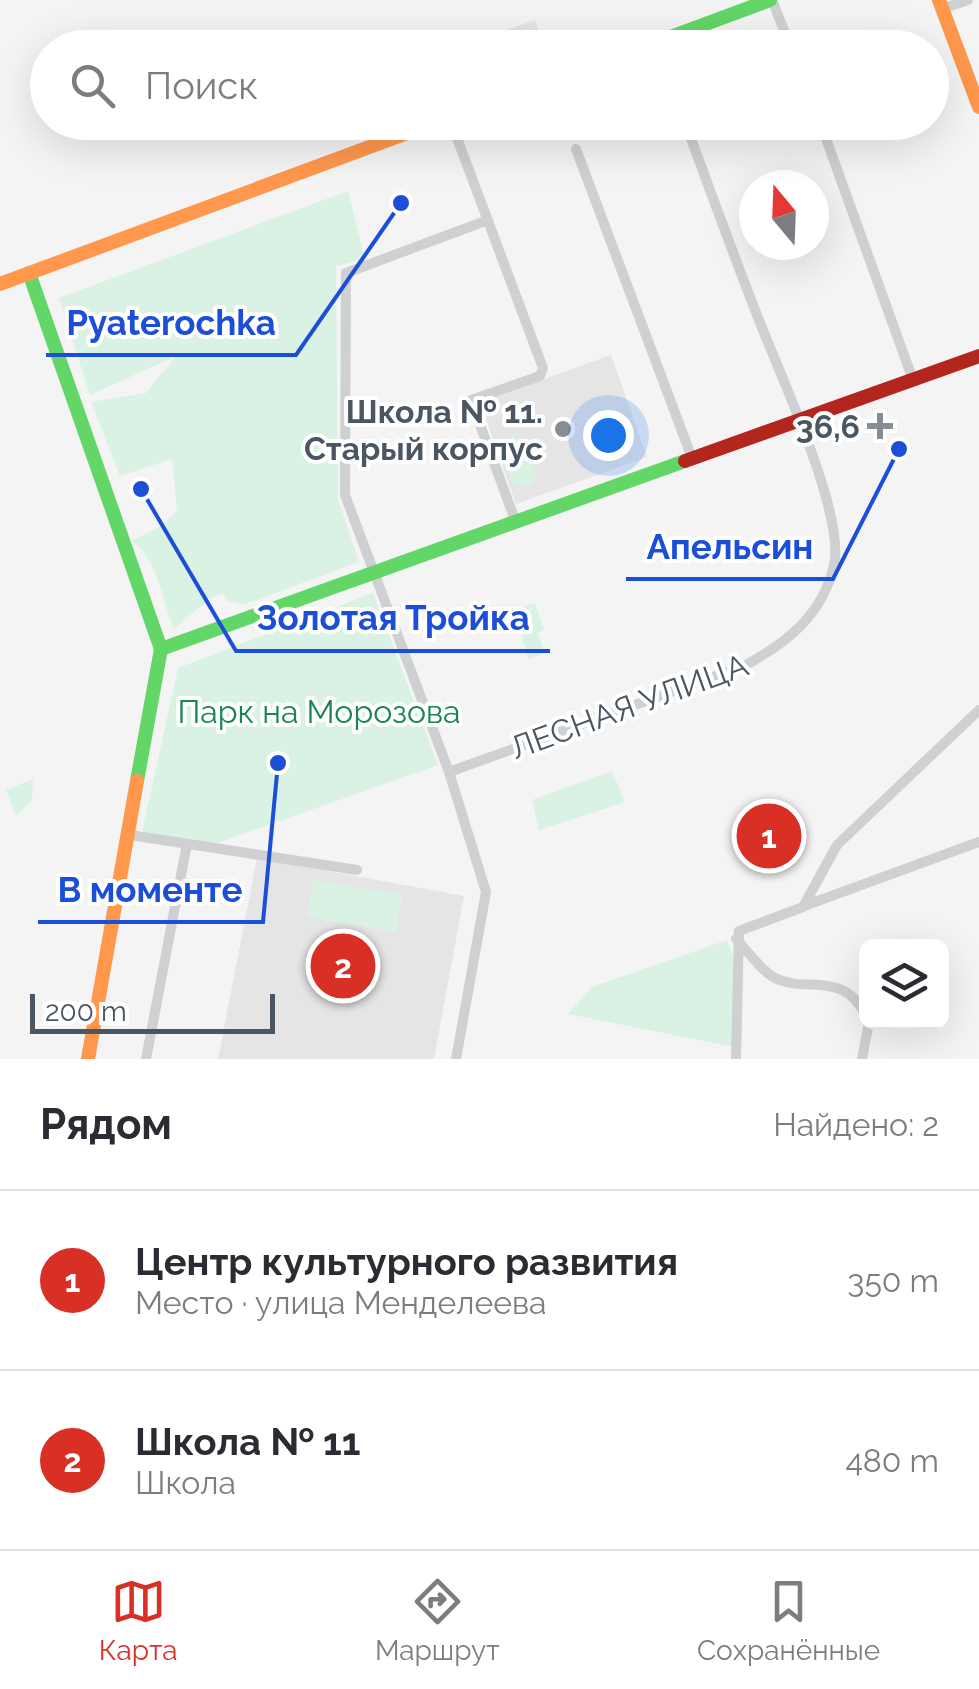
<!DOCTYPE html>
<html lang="ru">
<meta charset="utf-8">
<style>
:root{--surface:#fff;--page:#f7f7f7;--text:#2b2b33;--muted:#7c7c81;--line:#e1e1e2;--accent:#d93025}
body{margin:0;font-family:Raleway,sans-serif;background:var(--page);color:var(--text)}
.controls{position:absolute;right:30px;bottom:30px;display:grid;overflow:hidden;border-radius:15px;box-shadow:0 10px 40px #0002}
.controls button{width:90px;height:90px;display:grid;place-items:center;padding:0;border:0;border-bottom:2px solid var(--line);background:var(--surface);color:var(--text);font:50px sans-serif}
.compass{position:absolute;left:739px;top:170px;width:90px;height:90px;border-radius:50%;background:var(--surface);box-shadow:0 10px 40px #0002;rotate:341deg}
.scale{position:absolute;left:30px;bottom:25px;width:245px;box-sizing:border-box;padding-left:10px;border:5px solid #4a5661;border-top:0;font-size:28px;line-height:35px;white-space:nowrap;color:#4a5661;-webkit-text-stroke:8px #fff;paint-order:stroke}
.you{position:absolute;left:608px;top:435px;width:35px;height:35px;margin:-25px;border:8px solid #fff;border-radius:50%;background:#1a73e8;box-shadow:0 0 0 15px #1a73e833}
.badge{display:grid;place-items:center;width:65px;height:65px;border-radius:50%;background:var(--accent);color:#fff;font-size:32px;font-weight:700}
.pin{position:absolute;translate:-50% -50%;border:5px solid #fff;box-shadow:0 2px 10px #0006}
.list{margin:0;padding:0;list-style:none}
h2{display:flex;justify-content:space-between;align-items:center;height:130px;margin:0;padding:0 40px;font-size:42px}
h2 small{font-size:32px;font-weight:400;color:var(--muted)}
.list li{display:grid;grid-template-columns:65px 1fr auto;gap:30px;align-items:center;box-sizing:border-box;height:180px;padding:0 40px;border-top:2px solid var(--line)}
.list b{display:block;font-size:38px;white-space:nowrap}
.list p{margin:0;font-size:32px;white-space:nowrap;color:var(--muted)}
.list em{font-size:32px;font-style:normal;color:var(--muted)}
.icon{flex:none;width:55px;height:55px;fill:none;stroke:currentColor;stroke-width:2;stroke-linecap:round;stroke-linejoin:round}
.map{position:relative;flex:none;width:979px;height:1059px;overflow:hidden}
.search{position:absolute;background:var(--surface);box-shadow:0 10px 40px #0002;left:30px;right:30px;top:30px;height:110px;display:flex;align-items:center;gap:25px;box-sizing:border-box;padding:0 35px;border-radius:55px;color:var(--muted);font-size:38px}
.sheet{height:490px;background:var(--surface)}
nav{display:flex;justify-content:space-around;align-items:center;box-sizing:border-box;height:140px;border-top:2px solid var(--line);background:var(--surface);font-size:28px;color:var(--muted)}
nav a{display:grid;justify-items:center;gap:5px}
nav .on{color:var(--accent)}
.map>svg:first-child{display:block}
.education{fill:#e6e5e6}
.green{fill:#d9f2e3}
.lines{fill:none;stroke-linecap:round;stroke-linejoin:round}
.street{stroke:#ced0d2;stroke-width:10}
.fast{stroke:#63d668;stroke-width:14}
.slow{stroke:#ff974d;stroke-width:14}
.jam{stroke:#b3261e;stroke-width:14}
.poi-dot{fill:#868d94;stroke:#fff;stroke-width:4}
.labels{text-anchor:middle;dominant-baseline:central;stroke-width:8;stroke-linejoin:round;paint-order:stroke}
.poi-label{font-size:32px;font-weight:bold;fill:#4a5661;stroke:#fff;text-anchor:end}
.street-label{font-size:32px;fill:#4a5661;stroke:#fff}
.park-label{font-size:32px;fill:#17864f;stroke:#fff}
.leader{fill:none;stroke:#1d4ed8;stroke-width:4}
.callout-dot{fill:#1d4ed8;stroke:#fff;stroke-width:4}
.callout-label{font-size:35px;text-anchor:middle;font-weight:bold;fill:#1d4ed8;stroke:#fff;stroke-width:8;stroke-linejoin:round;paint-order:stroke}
</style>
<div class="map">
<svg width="979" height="1059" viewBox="0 0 979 1059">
<rect width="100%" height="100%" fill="#f4f4f4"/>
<!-- education -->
<path class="education" d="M535,20L545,47H459Z
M611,355L647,457L516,504L480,402Z
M257,858L464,896L434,1059H218Z"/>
<!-- green -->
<path class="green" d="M348,191L365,259L336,266L338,499L359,562L243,605L226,600L223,594L209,599L174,629C162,600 157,556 131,541L162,526L177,510L172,459L120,476L91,402L146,393L176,356L90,395L59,298Z
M512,435L525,440L536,479L526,487L512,482L501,452L502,442Z
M373,593L438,765L200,849L142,833L178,668Z
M535,603L544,630L538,633L545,653L529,659L521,636L528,633L519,608Z
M612,771L624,799L622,803L539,830L532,800Z
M33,779L32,800L16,816L6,790Z
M313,880L402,895L396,932L307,917Z
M727,940L737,966L734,1047L568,1014L592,987Z"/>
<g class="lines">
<!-- street -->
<path class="street" d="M772,0L791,48
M942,9L968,0
M451,122L543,368L540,376L471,400L515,520
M820,122L913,380
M576,149L692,458
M449,772L746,665C788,642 823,614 834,565C846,513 775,364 755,310C731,248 708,185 685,122
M130,835L357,870
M804,906L979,842
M736,939C747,950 761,971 775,978C807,994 843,969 866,1016
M146,1059L187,844
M456,1059L486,892L449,772L345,495L346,273L488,220
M736,1059L739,931L803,907L837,845L979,710
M862,1059L869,1022"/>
<!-- fast -->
<path class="fast" d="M641,48L770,0
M29,273L161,649L137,781
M161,649L685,461"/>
<!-- slow -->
<path class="slow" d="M939,0L979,107
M0,284L437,122
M88,1059L137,781"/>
<!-- jam -->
<path class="jam" d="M685,461L979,356"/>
</g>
<!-- markers -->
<g class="poi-dot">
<path d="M875 411h10v10h10v10h-10v10h-10v-10h-10v-10h10z"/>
<circle cx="563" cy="429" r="10"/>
</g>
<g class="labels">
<!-- poi labels -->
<g class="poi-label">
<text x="543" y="411">Школа № 11.<tspan x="543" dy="37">Старый корпус</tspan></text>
<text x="860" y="426">36,6</text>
</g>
<!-- street labels -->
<g class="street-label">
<text transform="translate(629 706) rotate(-20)">ЛЕСНАЯ УЛИЦА</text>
</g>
<!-- park labels -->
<g class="park-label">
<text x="319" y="711">Парк на Морозова</text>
</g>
</g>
<!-- callouts -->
<path class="leader" d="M401 203L296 355H46M899 449L833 579H626M141 489L236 651H550M278 763L263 922H38"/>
<g class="callout-dot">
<circle cx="401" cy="203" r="10"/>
<circle cx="899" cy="449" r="10"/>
<circle cx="141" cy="489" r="10"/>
<circle cx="278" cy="763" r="10"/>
</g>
<g class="callout-label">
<text x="171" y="335">Pyaterochka</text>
<text x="730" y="559">Апельсин</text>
<text x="393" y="630">Золотая Тройка</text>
<text x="150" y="902">В моменте</text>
</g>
</svg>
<div class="controls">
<button><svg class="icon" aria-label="layers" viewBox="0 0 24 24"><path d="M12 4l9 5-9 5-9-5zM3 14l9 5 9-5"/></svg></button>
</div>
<svg class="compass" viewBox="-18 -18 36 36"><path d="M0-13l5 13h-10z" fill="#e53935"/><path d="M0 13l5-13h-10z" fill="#7c7c81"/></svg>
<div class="scale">200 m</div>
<div class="you"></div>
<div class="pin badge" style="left:769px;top:836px">1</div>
<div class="pin badge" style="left:343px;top:966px">2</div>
<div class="search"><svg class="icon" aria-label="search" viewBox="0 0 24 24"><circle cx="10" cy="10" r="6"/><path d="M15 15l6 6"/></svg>Поиск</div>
</div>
<section class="sheet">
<h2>Рядом<small>Найдено: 2</small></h2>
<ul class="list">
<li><span class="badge">1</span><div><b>Центр культурного развития</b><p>Место · улица Менделеева</p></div><em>350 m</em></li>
<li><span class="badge">2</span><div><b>Школа № 11</b><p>Школа</p></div><em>480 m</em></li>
</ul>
</section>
<nav>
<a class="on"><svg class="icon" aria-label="map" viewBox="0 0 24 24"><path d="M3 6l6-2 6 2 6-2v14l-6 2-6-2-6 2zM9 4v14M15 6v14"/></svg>Карта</a>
<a><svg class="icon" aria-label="directions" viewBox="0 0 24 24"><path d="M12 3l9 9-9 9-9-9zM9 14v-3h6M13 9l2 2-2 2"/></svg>Маршрут</a>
<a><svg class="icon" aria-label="saved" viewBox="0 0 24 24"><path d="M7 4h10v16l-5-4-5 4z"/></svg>Сохранённые</a>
</nav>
